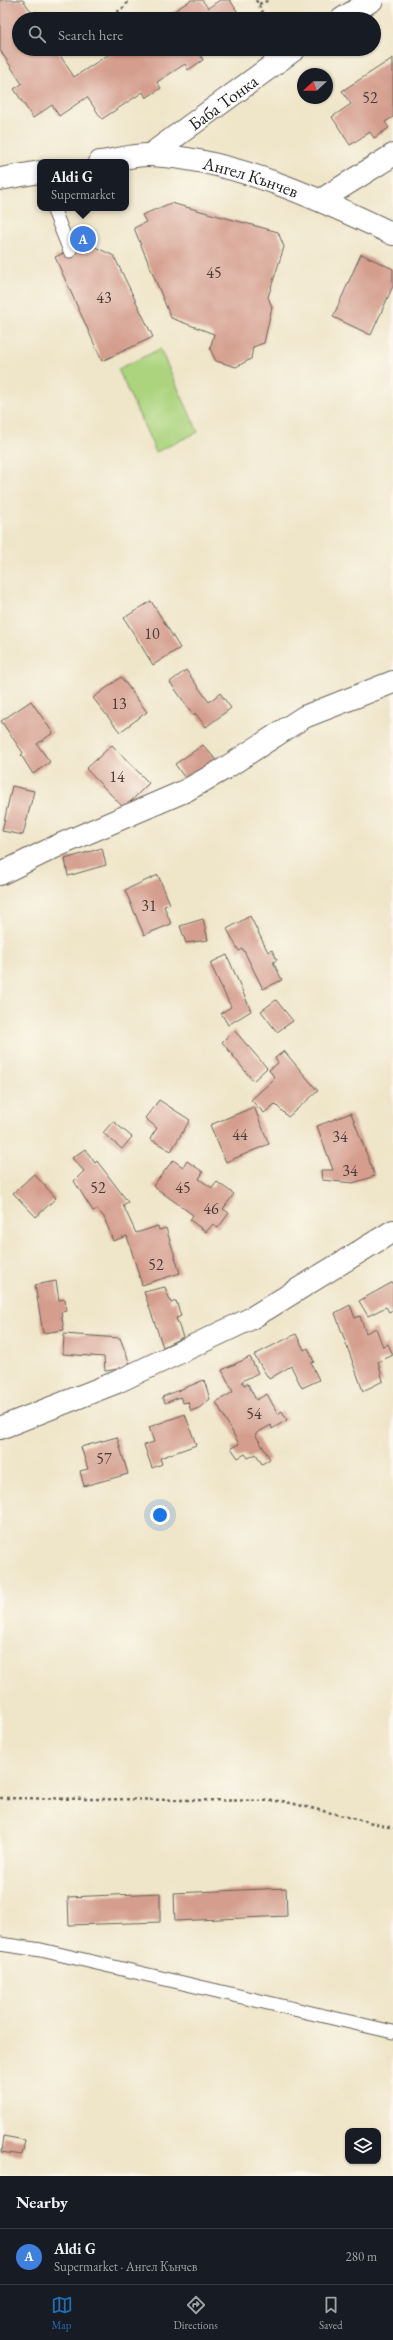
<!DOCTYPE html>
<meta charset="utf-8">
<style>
:root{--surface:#171b24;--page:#242831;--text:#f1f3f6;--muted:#9ea1a6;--line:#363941;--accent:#1f6fb2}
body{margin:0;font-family:"EB Garamond",serif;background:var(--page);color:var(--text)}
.controls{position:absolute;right:12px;bottom:12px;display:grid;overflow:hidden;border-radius:8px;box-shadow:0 1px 3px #0004}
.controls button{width:36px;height:36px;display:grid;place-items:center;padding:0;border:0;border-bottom:1px solid var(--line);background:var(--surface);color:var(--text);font:20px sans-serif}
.compass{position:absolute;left:297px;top:68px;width:36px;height:36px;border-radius:50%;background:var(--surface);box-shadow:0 1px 3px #0004;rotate:249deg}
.you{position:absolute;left:160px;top:1515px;width:14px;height:14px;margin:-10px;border:3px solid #fff;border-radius:50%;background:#1a73e8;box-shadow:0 0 0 6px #1a73e833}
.badge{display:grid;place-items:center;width:26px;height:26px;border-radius:50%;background:var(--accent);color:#fff;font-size:13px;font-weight:700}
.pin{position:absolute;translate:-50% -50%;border:2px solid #fff;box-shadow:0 1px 4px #0006}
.popup{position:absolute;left:37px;top:159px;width:92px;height:52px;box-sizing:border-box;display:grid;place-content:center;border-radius:8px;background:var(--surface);filter:drop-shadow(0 1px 3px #0005);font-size:13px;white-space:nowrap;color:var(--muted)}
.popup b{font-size:15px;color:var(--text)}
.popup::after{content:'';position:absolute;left:50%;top:100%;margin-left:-8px;border:8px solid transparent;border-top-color:var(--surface)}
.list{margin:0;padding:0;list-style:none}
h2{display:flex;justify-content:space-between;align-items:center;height:52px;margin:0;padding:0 16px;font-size:17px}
h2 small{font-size:13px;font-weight:400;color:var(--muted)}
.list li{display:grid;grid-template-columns:26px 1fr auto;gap:12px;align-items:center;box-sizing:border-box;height:56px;padding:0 16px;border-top:1px solid var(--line)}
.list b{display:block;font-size:15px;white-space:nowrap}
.list p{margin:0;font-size:13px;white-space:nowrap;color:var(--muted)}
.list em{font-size:13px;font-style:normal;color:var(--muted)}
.icon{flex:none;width:22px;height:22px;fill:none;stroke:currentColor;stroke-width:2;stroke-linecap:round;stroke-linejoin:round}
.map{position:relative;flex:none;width:393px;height:2176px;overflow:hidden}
.search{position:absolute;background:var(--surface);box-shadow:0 1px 3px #0004;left:12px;right:12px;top:12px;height:44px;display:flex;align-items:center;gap:10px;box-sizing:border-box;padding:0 14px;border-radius:22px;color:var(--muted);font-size:15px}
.sheet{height:108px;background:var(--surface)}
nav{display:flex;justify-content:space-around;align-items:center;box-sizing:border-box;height:56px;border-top:1px solid var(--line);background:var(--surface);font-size:11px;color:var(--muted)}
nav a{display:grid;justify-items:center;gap:2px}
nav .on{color:var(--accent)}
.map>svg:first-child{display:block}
.green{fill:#acd47e;stroke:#64784d}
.building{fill:#d49d8d}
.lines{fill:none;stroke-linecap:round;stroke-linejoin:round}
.service-casing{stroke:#666259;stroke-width:15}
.minor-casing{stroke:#666259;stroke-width:24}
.path{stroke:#666259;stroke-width:2.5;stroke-dasharray:3 3;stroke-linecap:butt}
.service{stroke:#fff;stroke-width:13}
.minor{stroke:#fff;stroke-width:22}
.labels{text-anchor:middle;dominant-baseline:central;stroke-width:3.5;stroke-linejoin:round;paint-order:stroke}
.number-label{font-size:16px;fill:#4a3c38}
.street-label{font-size:18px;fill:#1c1c1c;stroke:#fbf7ec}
</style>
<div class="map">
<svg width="393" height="2176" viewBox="0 0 393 2176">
<rect width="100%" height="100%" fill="#fbf7ec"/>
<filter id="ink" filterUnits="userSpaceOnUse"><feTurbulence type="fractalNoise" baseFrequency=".025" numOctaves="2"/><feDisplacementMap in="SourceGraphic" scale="8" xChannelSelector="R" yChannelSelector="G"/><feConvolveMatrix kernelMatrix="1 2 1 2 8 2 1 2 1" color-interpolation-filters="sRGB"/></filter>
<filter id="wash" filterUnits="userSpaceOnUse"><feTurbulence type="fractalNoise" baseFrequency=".012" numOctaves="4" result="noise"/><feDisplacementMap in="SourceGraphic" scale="16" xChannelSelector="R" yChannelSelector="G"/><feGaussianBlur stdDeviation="0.9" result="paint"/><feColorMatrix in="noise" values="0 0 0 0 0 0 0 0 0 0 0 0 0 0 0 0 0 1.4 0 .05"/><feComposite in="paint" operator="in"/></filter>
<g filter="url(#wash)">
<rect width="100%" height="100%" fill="#efe5c9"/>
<!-- green -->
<path class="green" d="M160,349L198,432L156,452L118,369Z"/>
<g id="blocks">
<!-- building -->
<path class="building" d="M0,0H23L35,17L37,16L39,19H19V49H56L74,77L117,49H208L200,54L203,60L188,70L185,64L157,82L161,88L146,98L143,92L102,119L87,97L59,116L52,105L33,118L14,89L22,84L0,50Z
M191,0H202L208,8L220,0H230L242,19H162Z
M393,58V117L385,122L389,128L374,138L370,132L350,145L332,117L351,104L342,91Z
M171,203L278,232L284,247L268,297L272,307L264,343L253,347L251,359L236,367L216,361L210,349L214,334L171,318L134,228L146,222L142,215Z
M87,243L114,256L153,337L102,361L55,257Z
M361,254L393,269V286L371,335L333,317Z
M151,601L180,648L153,665L124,618Z
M186,670L209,702L220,693L231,708L206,727L195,713L194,716L170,682Z
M121,677L147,712L120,732L93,698Z
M31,701L53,733L37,744L50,762L33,774L21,755L23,753L1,721Z
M112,745L149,783L124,808L86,769Z
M203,745L217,761L189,784L175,764Z
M12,786L34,791L23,835L2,831Z
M102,848L106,865L68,876L65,859Z
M158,875L170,904L164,906L171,924L144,935L125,890Z
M250,916L268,952L272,950L277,960L273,962L282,980L263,989L243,949L239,951L227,929Z
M203,919L208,940L186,943L180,926Z
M227,955L251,1011L228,1025L221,1013L231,1007L210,963Z
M276,1000L293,1021L277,1032L261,1011Z
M234,1030L267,1068L253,1081L222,1042Z
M284,1051L318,1091L288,1117L275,1104L264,1113L251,1100L275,1078L269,1070L278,1063L275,1058Z
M159,1100L190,1120L171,1151L150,1139L157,1128L145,1118Z
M254,1107L269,1144L226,1162L210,1125Z
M351,1113L375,1176L353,1183L322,1180L321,1170H333L317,1126Z
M113,1121L132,1137L122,1149L103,1133Z
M85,1149L95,1163L97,1161L128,1202L123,1205L136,1233L158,1226L159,1230L166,1228L180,1273L142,1285L127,1236L113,1241L104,1217L97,1209L93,1211L74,1181L84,1171L72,1158Z
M173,1160L183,1167L187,1161L203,1172L199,1179L212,1188L217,1182L234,1194L223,1209L229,1213L218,1228L213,1224L206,1232L190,1220L193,1215L153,1186Z
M34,1174L56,1198L36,1217L13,1193Z
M56,1281L59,1300L65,1299L66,1311L61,1312L64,1330L43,1333L35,1285Z
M393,1282V1310L389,1312L386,1307L368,1316L359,1301Z
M165,1287L171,1303L176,1301L181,1316L176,1318L183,1337L163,1347L144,1292Z
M350,1305L355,1318L360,1316L366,1333L376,1328L383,1347L388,1344L393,1355L378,1362L383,1381L363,1391L335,1313Z
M64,1334L120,1338L131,1367L105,1371L104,1357L63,1354Z
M296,1334L304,1350L308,1348L314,1362L311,1363L319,1380L302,1388L291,1366L269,1379L254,1355Z
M250,1357L258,1373L242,1381L244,1385L248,1384L256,1400L267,1394L278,1414L282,1411L287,1420L272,1429L271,1425L255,1434L270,1459L262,1464L256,1454L248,1458L245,1454L238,1458L231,1448L239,1444L216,1402L233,1392L222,1370Z
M204,1380L210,1399L199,1408L191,1411L188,1402L183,1403L180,1397L165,1403L162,1397Z
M185,1414L196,1445L160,1458L162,1464L152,1468L144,1445L154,1442L149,1427Z
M117,1437L128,1474L84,1486L80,1471L88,1469L81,1447Z
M286,1888L287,1916L175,1921L174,1893Z
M160,1893V1922L69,1925L68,1897Z
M3,2136L25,2140L22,2155L1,2152Z"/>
</g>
</g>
<g filter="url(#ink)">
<use href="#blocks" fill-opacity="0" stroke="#666259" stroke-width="1"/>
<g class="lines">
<defs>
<path id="service" d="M53,208L70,251
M0,1944L41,1950L393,2032"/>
<g id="minor">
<path d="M342,19L372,0"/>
<path id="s1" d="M150,155L295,49"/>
<path id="s2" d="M100,162C116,160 135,154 151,155C233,159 320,199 393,234"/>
<path d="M0,179L40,172"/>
<path d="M321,200L393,155"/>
<path d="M0,874L57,846L185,791L224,769L304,717L393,682"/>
<path d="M0,1428L117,1382L250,1319L393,1231"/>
</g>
</defs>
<!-- service casing -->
<use href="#service" class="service-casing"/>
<!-- minor casing -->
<use href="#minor" class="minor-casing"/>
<!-- path -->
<path class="path" d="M256,0L266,19
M259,4L270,0
M107,19L123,8L130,0
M0,1798L282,1801L393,1828"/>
<!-- service -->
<use href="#service" class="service"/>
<!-- minor -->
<use href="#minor" class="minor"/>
</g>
</g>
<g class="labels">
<!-- number labels -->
<g class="number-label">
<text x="370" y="97">52</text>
<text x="214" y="272">45</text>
<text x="104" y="297">43</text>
<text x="152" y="633">10</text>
<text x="119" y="703">13</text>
<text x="117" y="776">14</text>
<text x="149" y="905">31</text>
<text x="240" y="1134">44</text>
<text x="340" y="1136">34</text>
<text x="350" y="1170">34</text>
<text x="98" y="1187">52</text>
<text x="183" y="1187">45</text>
<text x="211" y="1208">46</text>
<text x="156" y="1264">52</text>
<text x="254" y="1413">54</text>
<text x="104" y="1458">57</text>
</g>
<!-- street labels -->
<g class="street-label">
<text stroke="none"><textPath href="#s1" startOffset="90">Баба Тонка</textPath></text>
<text stroke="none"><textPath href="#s2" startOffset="154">Ангел Кънчев</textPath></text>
</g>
</g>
</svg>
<div class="controls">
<button><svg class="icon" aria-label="layers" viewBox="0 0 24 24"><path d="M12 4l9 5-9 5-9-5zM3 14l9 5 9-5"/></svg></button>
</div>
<svg class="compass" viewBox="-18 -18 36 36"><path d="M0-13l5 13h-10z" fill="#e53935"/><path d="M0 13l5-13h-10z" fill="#9ea1a6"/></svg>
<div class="you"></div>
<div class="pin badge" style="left:83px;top:239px;background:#3f7fe0">A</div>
<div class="popup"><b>Aldi G</b>Supermarket</div>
<div class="search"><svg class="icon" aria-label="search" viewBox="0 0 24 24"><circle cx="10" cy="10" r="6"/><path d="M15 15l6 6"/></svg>Search here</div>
</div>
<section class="sheet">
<h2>Nearby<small></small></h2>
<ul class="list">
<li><span class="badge" style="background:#3f7fe0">A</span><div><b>Aldi G</b><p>Supermarket · Ангел Кънчев</p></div><em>280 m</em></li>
</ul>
</section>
<nav>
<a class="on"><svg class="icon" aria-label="map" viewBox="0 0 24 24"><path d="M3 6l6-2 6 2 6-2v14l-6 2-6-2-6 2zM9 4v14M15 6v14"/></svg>Map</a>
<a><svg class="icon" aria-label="directions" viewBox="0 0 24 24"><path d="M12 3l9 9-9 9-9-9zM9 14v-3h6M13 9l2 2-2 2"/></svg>Directions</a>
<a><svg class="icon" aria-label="saved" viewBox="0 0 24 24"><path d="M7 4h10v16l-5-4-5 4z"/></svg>Saved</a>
</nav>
